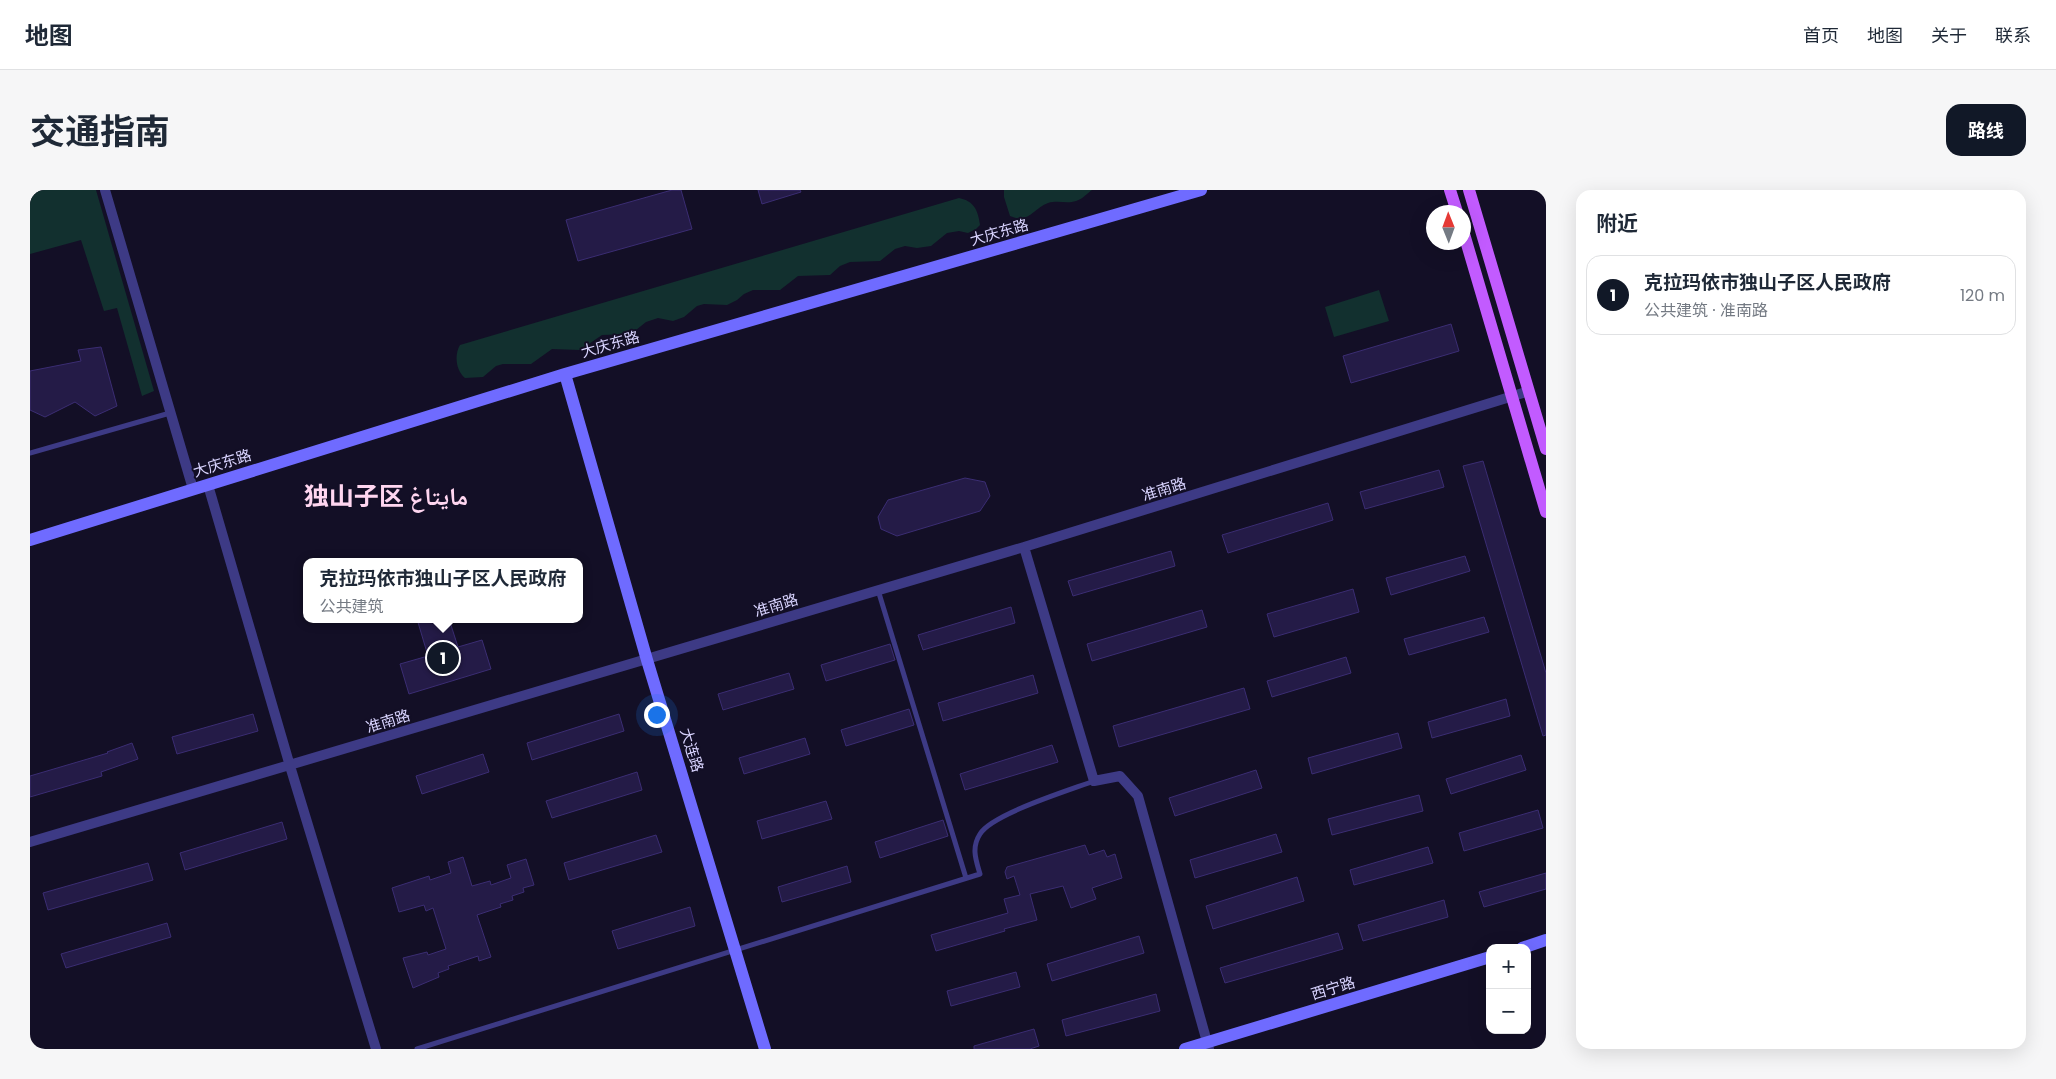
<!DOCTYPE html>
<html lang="zh">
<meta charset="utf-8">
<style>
:root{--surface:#fff;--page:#f6f6f7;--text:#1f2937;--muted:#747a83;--line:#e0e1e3;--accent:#111827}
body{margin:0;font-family:Poppins,"Noto Naskh Arabic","Noto Sans SC",sans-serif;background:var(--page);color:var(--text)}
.controls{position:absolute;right:15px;bottom:15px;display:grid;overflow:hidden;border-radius:10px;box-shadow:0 5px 20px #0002}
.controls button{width:45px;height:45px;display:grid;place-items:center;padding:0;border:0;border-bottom:1px solid var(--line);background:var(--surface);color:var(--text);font:25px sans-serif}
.compass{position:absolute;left:1396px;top:15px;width:45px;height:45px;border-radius:50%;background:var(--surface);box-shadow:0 5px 20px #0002;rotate:359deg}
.you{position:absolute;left:626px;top:524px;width:18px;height:18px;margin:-12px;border:4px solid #fff;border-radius:50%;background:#1a73e8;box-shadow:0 0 0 8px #1a73e833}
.badge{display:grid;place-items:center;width:32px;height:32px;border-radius:50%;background:var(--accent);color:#fff;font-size:16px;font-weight:700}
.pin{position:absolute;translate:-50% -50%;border:2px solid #fff;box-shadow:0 1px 5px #0006}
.popup{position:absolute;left:273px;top:368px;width:280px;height:65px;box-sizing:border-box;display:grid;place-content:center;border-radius:10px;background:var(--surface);filter:drop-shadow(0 1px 4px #0005);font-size:16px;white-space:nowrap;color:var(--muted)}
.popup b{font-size:19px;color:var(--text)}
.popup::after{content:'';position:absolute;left:50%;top:100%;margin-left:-10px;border:10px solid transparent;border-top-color:var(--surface)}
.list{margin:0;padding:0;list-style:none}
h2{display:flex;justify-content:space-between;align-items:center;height:65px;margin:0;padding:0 20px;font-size:21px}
h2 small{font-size:16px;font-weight:400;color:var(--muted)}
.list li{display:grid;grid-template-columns:32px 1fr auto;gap:15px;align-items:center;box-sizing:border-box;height:80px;margin:0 10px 10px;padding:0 10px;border:1px solid var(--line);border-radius:15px}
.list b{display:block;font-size:19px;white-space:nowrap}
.list p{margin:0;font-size:16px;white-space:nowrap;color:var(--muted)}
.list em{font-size:16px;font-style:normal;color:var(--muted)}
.map{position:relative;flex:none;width:1516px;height:859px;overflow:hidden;border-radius:15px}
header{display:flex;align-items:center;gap:30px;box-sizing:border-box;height:70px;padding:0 25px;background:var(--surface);border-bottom:1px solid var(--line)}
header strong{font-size:24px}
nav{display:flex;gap:28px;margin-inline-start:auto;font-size:18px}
.intro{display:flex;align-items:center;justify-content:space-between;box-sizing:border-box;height:120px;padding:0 30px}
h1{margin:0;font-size:35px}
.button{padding:12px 22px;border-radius:15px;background:var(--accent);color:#fff;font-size:18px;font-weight:700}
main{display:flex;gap:30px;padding:0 30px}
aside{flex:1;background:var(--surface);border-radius:15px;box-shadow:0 5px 20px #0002}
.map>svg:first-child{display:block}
.green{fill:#12302f}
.building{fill:#241b47;stroke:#3b2d73}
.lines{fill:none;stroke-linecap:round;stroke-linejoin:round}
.lane{stroke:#3d3a85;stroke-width:5}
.street{stroke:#3d3a85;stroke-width:10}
.secondary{stroke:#6f6bff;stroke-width:12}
.primary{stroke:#c25bff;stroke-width:12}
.labels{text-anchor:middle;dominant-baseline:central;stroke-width:4;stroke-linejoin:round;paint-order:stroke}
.street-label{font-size:15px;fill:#d9d4ff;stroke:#130f26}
.town-label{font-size:25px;font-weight:bold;fill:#ffd6f0;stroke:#130f26}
</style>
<header>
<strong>地图</strong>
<nav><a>首页</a><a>地图</a><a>关于</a><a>联系</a></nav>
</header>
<div class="intro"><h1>交通指南</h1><a class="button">路线</a></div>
<main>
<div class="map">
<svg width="1516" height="859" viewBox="0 0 1516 859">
<rect width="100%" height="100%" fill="#130f26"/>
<!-- green -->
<path class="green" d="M0,0H66L124,201L112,206L87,118L74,121L51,50L0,64Z
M974,0H1062C1056,4 1053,9 1046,11C1037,14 1028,10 1018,13C1004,18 999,34 980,26L974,7Z
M929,8C944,11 948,20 950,35L946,39L938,43L929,41L917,43L901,56L887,58L875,56L865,59L850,71L820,72L810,76L800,85L768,86L750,100H723L714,104L707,110L697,115L674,114L667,116L654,127L643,131L628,128L616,132L601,144L572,145L550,160L522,159L501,174H473L466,176L453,187L435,188C426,181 424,165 430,155Z
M1349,100L1359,131L1304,147L1295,117Z"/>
<!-- building -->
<path class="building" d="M642,0H651L662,39L548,71L536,30Z
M728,0H770L771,2L732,14Z
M1421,134L1429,161L1321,193L1313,166Z
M71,157L87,216L65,226L45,212L15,227L0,220V181L51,171L48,160Z
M1453,271L1516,483V545L1513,546L1433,276Z
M1409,280L1414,297L1335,319L1330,302Z
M935,288L955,292L960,306L950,321L867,346L851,339L848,327L858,310Z
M1298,313L1303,330L1198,363L1192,345Z
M1141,361L1145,376L1043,406L1038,391Z
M1435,366L1440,381L1361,405L1356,388Z
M1323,399L1329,422L1244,447L1237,424Z
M981,417L985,433L893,460L888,445Z
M1172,420L1177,437L1062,471L1057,454Z
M1454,427L1459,442L1379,465L1374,449Z
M387,429H419L428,457L452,450L461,479L379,504L370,474L398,466Z
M860,454L865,470L796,491L791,475Z
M1316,467L1321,483L1242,507L1237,491Z
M759,483L764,499L693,520L688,504Z
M1003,485L1008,503L913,531L908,513Z
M1214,498L1220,519L1089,557L1083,536Z
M1476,509L1480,526L1402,548L1398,532Z
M879,519L884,535L816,556L811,540Z
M223,524L228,541L147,564L142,547Z
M589,524L594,541L502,570L497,553Z
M1368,543L1372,558L1282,584L1278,568Z
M775,548L780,564L714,584L709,568Z
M102,553L108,569L71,582L72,586L0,607V586L78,563L77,562Z
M1022,555L1028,572L935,600L930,584Z
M453,564L459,582L392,604L386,586Z
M1491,565L1496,580L1421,604L1416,589Z
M1226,580L1232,598L1145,626L1139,608Z
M607,582L612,600L522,628L516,611Z
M1389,605L1393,621L1302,645L1298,629Z
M796,611L802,629L732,649L727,631Z
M1508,620L1513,638L1434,661L1429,643Z
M913,630L918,646L850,668L845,652Z
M252,632L257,649L155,680L150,663Z
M1246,644L1252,662L1165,688L1160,670Z
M626,645L632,662L539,690L534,673Z
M1055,655L1059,665L1074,660L1077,667L1085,664L1092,688L1062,698L1066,709L1041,718L1033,696L1000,704L1007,730L974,739L975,741L906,761L901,745L978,723L974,709L990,705L984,686L977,689L975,682L977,677Z
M1398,657L1403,673L1324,695L1320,680Z
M433,667L442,696L460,691L461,695L481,688L477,675L496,669L504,695L493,698L494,702L482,706L483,710L470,714L471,717L447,725L461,767L449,771L448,766L418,776L419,779L408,783L409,787L383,798L373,768L397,762L398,765L416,759L403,718L396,721L394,715L369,722L362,698L399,686L400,690L421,683L418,672Z
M118,673L123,690L18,720L13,703Z
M817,676L821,692L752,712L748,697Z
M1516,683V699L1454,717L1449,702Z
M1267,687L1274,711L1183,739L1176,716Z
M1414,710L1418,727L1333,751L1328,735Z
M660,717L665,736L588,759L582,741Z
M137,733L141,747L36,778L31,764Z
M1308,743L1313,759L1195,793L1190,778Z
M1109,746L1114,763L1022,791L1017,774Z
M986,782L990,797L921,816L917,801Z
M1126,804L1130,821L1036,846L1032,830Z
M1004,839L1009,856L1000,859H944V856Z"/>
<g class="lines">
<!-- lane -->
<path class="lane" d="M0,263L140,223
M848,400L936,688
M387,859L950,684C946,670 941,658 950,644C962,624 1040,600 1064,591"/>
<!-- street -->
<path class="street" d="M75,0L163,299
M178,295L260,576L346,859
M994,357L1064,591L1090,586L1108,606L1179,859
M0,652L994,357L1499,201"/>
<!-- secondary -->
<path class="secondary" d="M535,184L617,470L735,859
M0,350L535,184L1171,0
M1492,758L1516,750
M1155,859L1460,767"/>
<!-- primary -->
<path class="primary" d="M1420,0L1427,22
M1439,0L1516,259
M1434,44L1516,322"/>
</g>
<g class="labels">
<!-- street labels -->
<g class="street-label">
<text transform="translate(969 42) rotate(-16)">大庆东路</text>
<text transform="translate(580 154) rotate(-16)">大庆东路</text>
<text transform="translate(192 273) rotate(-17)">大庆东路</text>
<text transform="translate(1134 299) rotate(-17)">准南路</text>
<text transform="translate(746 415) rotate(-17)">准南路</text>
<text transform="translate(358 531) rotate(-17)">准南路</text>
<text transform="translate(662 560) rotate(73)">大连路</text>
<text transform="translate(1303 798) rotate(-17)">西宁路</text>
</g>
<!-- town labels -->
<g class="town-label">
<text x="356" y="306">独山子区 مايتاغ</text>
</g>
</g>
</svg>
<div class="controls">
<button>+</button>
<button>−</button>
</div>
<svg class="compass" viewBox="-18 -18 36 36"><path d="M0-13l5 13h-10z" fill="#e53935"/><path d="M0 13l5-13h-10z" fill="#747a83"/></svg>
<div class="you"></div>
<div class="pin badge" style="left:413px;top:468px">1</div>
<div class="popup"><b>克拉玛依市独山子区人民政府</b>公共建筑</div>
</div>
<aside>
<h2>附近<small></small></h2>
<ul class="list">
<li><span class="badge">1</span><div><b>克拉玛依市独山子区人民政府</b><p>公共建筑 · 准南路</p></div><em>120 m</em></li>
</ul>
</aside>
</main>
